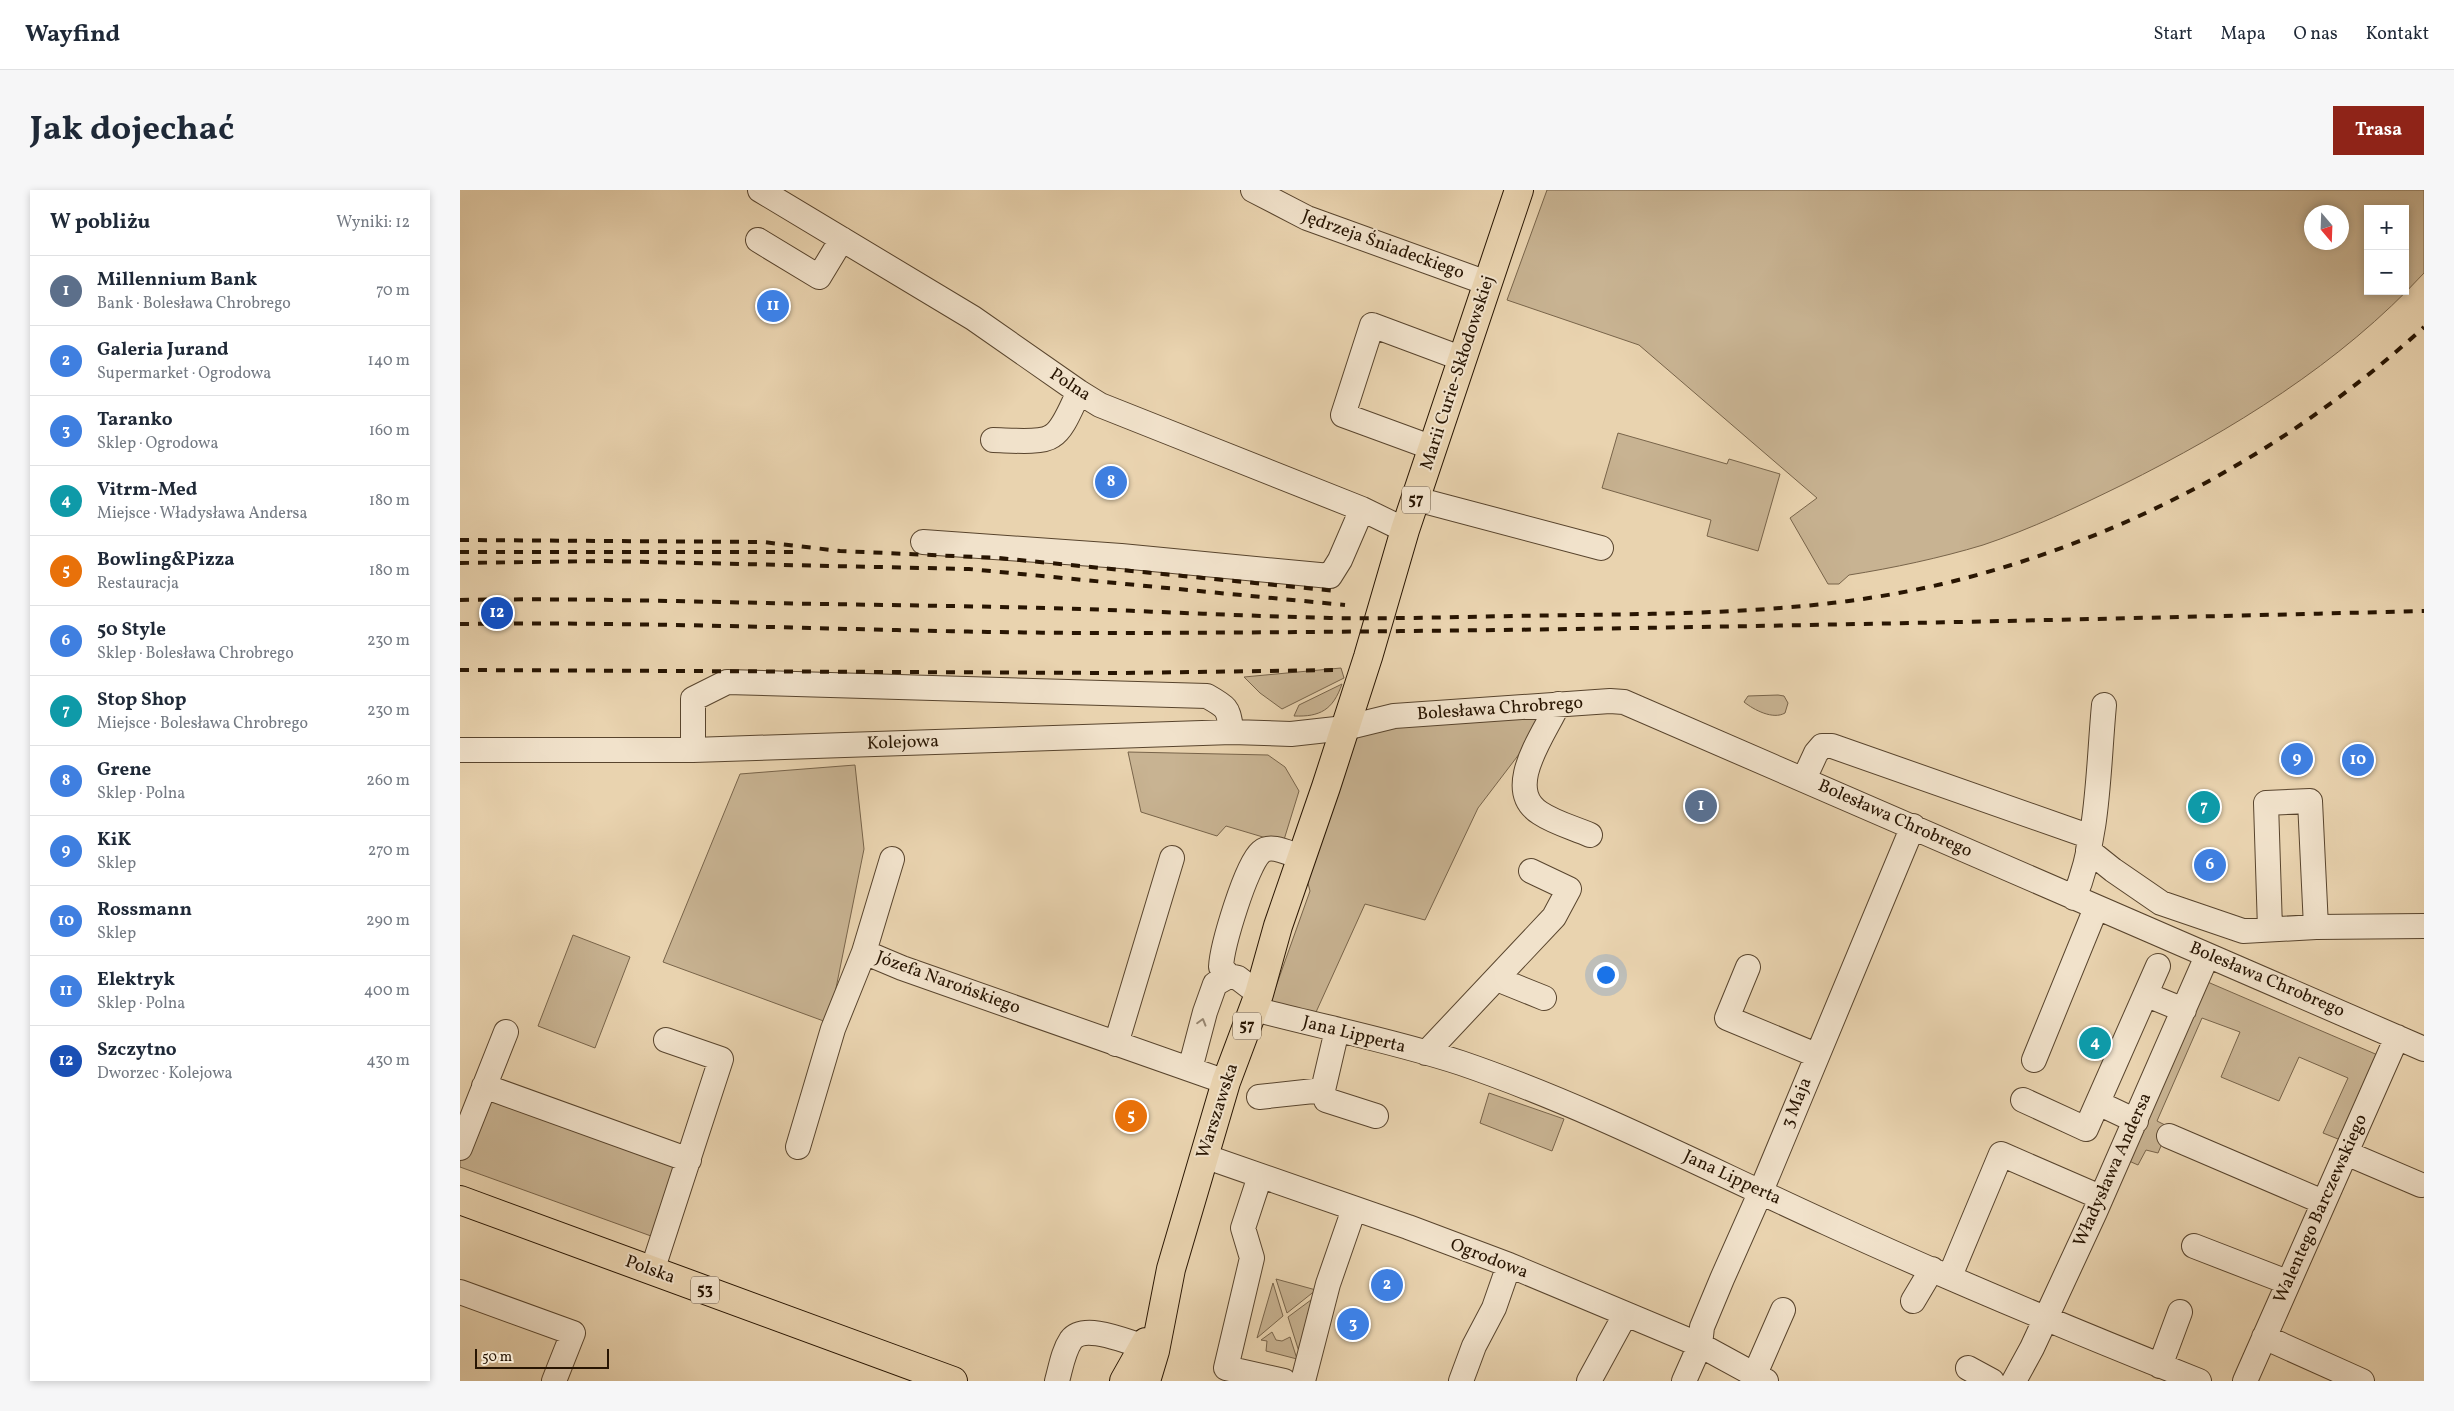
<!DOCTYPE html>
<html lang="pl">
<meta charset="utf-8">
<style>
:root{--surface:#fff;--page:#f6f6f7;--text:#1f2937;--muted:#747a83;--line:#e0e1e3;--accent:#8f2418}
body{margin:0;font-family:Vollkorn,serif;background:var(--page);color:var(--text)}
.controls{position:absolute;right:15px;top:15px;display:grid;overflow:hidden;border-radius:0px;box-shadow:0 2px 8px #0003}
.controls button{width:45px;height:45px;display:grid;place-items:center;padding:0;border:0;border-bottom:1px solid var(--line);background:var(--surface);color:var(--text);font:25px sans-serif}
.compass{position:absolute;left:1844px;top:15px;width:45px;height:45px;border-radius:50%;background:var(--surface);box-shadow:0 2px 8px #0003;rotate:161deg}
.scale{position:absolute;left:15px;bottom:12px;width:134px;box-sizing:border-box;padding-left:5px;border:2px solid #281502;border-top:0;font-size:14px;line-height:18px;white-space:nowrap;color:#281502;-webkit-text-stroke:4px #f1e2cb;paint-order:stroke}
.you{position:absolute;left:1145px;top:784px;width:18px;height:18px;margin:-12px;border:4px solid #fff;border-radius:50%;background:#1a73e8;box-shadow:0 0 0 8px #1a73e833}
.badge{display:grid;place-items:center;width:32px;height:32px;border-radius:50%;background:var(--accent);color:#fff;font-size:16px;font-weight:700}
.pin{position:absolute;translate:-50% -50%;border:2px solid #fff;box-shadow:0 1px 5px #0006}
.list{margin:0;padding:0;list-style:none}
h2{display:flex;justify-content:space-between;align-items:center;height:65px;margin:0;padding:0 20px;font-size:21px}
h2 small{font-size:16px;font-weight:400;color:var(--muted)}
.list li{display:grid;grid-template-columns:32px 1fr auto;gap:15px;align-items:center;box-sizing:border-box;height:70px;padding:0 20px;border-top:1px solid var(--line)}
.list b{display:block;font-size:19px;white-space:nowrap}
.list p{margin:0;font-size:16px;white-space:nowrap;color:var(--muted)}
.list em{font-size:16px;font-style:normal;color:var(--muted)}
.map{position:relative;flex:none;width:1964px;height:1191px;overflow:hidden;border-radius:0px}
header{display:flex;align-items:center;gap:30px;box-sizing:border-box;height:70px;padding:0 25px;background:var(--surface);border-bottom:1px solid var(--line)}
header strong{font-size:24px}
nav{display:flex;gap:28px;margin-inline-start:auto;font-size:18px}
.intro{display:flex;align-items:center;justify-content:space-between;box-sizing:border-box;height:120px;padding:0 30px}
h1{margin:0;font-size:35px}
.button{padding:12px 22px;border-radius:0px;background:var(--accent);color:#fff;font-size:18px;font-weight:700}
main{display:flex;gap:30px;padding:0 30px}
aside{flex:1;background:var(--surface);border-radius:0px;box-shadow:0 2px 8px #0003}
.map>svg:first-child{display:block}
.green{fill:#c8b392;stroke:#78644a;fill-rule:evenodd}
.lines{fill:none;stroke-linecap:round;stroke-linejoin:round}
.minor-casing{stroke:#58442d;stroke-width:26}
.major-casing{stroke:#281502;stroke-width:30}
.minor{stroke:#f1e2cb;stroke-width:24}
.major{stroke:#e9d3af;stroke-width:28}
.rail{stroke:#281502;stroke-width:4;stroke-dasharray:9 9;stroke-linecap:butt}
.oneway{stroke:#978671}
.labels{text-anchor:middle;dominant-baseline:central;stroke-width:4;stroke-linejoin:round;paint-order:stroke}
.shield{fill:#f1e2cb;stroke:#64523e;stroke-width:1}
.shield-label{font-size:16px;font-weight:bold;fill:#281502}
.street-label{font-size:18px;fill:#281502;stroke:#f1e2cb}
</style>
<header>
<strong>Wayfind</strong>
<nav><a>Start</a><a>Mapa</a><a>O nas</a><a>Kontakt</a></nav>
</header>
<div class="intro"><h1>Jak dojechać</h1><a class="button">Trasa</a></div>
<main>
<aside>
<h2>W pobliżu<small>Wyniki: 12</small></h2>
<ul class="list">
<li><span class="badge" style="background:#5c6f8a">1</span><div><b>Millennium Bank</b><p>Bank · Bolesława Chrobrego</p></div><em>70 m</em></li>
<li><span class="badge" style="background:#3f7fe0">2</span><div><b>Galeria Jurand</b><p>Supermarket · Ogrodowa</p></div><em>140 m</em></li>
<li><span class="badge" style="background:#3f7fe0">3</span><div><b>Taranko</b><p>Sklep · Ogrodowa</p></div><em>160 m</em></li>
<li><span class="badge" style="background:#0f9aa8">4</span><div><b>Vitrm-Med</b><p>Miejsce · Władysława Andersa</p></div><em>180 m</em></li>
<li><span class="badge" style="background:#e8710a">5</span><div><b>Bowling&amp;Pizza</b><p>Restauracja</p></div><em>180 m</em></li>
<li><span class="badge" style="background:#3f7fe0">6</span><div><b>50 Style</b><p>Sklep · Bolesława Chrobrego</p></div><em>230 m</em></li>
<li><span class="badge" style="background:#0f9aa8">7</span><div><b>Stop Shop</b><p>Miejsce · Bolesława Chrobrego</p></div><em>230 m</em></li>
<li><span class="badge" style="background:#3f7fe0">8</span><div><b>Grene</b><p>Sklep · Polna</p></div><em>260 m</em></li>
<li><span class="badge" style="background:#3f7fe0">9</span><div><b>KiK</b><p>Sklep</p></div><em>270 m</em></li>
<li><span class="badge" style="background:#3f7fe0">10</span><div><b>Rossmann</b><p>Sklep</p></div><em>290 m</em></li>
<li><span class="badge" style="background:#3f7fe0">11</span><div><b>Elektryk</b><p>Sklep · Polna</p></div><em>400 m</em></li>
<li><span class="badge" style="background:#1a4fb4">12</span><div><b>Szczytno</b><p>Dworzec · Kolejowa</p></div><em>430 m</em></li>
</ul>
</aside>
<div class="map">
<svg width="1964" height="1191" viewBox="0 0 1964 1191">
<rect width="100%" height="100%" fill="#e9d3af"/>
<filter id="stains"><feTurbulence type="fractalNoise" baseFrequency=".004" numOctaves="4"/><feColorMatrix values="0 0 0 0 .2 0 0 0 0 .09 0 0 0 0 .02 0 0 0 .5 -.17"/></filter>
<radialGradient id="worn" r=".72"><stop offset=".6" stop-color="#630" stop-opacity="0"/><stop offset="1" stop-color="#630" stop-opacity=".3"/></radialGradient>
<!-- green -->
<path class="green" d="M1087,0H1964V83C1880,174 1772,240 1662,295C1617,317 1571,339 1523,355C1480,368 1433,378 1389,385L1379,394H1368L1330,328L1357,308L1179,155L1047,110ZM1908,19H1945V101H1908ZM1852,22H1882V52H1852Z
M1158,243L1267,274L1269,269L1320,284L1298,361L1247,346L1251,330L1142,298Z
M881,478L884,488L822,519L800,503L784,487Z
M882,494C873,520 860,527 834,526L839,515Z
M1318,505L1324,506L1328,513L1325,523C1313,530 1294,520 1284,512L1288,506Z
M1092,521L1018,618L965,730L905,714L852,831L809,816L850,701L841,667L895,542Z
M668,562L808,565L825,577L839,601L823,653L766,636L757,646L681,622Z
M395,575L404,659L369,833L203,772L280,584Z
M113,745L170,767L135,858L78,836Z
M1743,790L1920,866L1883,951L1863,943L1888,888L1839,867L1819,911L1761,887L1780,842L1742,828L1697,931L1709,937L1698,963L1686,960L1678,975L1669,971Z
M1029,903L1104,929L1092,961L1020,933Z
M26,905L216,973L191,1046L0,977V971Z
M816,1089L856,1100L827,1123Z
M813,1093L823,1126L797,1148Z
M859,1104L841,1168L828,1127Z
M812,1142L816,1150L822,1151L830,1147L837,1169L806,1161L807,1151L801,1150Z"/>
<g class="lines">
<defs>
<path id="minor" d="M300,0L513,128L619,202L640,215L902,319L945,340
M793,0L847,28L1027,93
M298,50L359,87L382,49
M533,250C547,250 581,254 592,246C604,239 612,215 619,202
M973,258L883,225L912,135L1003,169
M956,309L1141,358
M463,352L661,366L870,386L880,370L902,319
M1098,514C1085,544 1042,598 1080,623C1095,633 1114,638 1130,645
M0,560H233L772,542L831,544L885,538L934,526L1150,511L1164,512L1964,859
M233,560V509L267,492L747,506C770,519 767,518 772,542
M1344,589L1356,563L1362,556H1372L1631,647
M1628,660L1653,680L1701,713L1783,741L1856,737L1964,736
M1614,708C1639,649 1638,578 1644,515
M1810,739L1806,613L1850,611L1856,737
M404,762L432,669
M1288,777L1267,828L1356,865
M1037,789L1084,808
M799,804L778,788L769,786L761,777C762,756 786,675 801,662C811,653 830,664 841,667
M1687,805L1724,820
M794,819C862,837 934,851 1001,873C1127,916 1246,978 1367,1033C1489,1089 1614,1141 1739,1191
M877,840L863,900L866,910L916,926
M656,854L712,668
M966,863L1094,727L1109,699L1071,681
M1574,870L1636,718
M730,879L745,822L755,794L769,786
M24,896L229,970
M799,907L863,900
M1563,910L1626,939L1698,776
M1638,913L1676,931
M1709,946L1863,1012
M338,957L373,839L404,762L442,778L766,892
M0,958L46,842
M1886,963L1961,995
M744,966L948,1037L1049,1075L1240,1155L1306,1191
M800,986L783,1038L792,1068L766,1178L824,1191
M1734,1056L1827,1092
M192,1081L261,869L206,850
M1490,1086L1541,964L1633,1004
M0,1102L113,1143L94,1191
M1453,1111L1472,1079
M1804,1147L1902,1191
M1700,1176L1720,1122
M1508,1178L1532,1191
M1295,1184L1323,1120
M597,1191C601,1177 603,1162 611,1150C624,1133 665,1151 682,1156
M843,1191L868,1094L894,1019
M1001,1191L1014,1156L1034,1118L1049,1075
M1129,1191L1165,1125
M1224,1191L1240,1155L1242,1137L1262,1089L1301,1001L1453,636
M1554,1191L1572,1158L1635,1022L1747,766
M1785,1191L1937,847"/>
<path id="major" d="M0,1010L493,1191
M664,1191L686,1152
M686,1191L695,1161L711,1079L766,892L799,804L818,736L866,597L908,467L945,340L1059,0"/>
</defs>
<!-- minor casing -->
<use href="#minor" class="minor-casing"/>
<!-- major casing -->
<use href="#major" class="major-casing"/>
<!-- minor -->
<use href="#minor" class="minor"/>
<!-- major -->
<use href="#major" class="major"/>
<!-- rail -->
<path class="rail" d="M0,350L303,352L380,361L539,368L876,401
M0,362H333
M0,373L144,371L509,379L885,415
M0,410C102,408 205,411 307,413C413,415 519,416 624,419C706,422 788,426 870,428C931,429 993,427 1054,426C1197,423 1342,427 1482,394C1662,351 1827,262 1964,137
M0,434C217,431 434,443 651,443C1089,442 1527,432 1964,421
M0,480L657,483L875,480"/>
</g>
<!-- one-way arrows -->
<defs><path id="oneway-chevron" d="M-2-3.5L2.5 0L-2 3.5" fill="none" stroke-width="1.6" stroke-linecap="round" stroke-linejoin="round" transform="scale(1.25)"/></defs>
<use class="oneway" href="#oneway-chevron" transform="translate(742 832) rotate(-74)"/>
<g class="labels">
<!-- shield labels -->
<g class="shield">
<rect x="942" y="296.5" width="28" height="27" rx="4"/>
<rect x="773" y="822.5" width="28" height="27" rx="4"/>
<rect x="231" y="1086.5" width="28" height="27" rx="4"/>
</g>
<g class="shield-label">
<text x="956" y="310">57</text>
<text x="787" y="836">57</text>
<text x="245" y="1100">53</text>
</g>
<!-- street labels -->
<g class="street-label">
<text transform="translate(923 55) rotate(20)">Jędrzeja Śniadeckiego</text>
<text transform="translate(998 183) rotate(-72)">Marii Curie-Skłodowskiej</text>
<text transform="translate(610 195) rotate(33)">Polna</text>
<text transform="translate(1040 519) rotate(-4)">Bolesława Chrobrego</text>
<text transform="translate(443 553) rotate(-2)">Kolejowa</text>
<text transform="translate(1435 629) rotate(24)">Bolesława Chrobrego</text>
<text transform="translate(1807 790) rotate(23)">Bolesława Chrobrego</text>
<text transform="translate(488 793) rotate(20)">Józefa Narońskiego</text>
<text transform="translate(894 845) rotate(14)">Jana Lipperta</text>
<text transform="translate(1337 913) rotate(-68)">3 Maja</text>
<text transform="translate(758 921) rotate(-72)">Warszawska</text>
<text transform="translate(1653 980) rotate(-66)">Władysława Andersa</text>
<text transform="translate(1272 988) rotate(25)">Jana Lipperta</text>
<text transform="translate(1861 1019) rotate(-66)">Walentego Barczewskiego</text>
<text transform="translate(1029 1069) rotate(21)">Ogrodowa</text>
<text transform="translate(190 1080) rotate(20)">Polska</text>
</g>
</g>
<rect width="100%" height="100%" filter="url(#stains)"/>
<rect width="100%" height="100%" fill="url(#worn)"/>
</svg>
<div class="controls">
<button>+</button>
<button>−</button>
</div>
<svg class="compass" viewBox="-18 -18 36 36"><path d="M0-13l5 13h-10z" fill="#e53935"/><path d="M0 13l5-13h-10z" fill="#747a83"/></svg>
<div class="scale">50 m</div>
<div class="you"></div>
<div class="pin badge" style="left:1241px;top:616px;background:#5c6f8a">1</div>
<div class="pin badge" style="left:927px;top:1095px;background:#3f7fe0">2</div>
<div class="pin badge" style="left:893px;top:1134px;background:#3f7fe0">3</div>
<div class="pin badge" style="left:1635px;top:853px;background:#0f9aa8">4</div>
<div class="pin badge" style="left:671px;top:926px;background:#e8710a">5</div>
<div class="pin badge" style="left:1750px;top:675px;background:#3f7fe0">6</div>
<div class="pin badge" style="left:1744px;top:617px;background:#0f9aa8">7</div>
<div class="pin badge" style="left:651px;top:292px;background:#3f7fe0">8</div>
<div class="pin badge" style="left:1837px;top:569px;background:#3f7fe0">9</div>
<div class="pin badge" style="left:1898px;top:570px;background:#3f7fe0">10</div>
<div class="pin badge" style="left:313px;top:116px;background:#3f7fe0">11</div>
<div class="pin badge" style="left:37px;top:423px;background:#1a4fb4">12</div>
</div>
</main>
